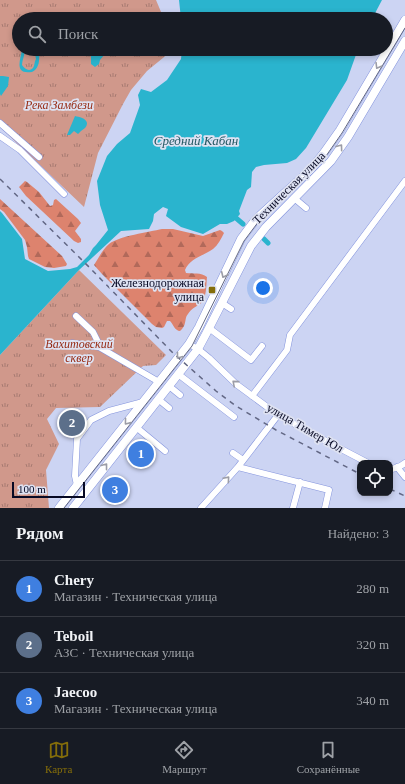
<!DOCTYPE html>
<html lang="ru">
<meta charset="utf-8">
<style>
:root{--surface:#171b24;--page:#242831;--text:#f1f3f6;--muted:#9ea1a6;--line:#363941;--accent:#846d0a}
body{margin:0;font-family:"Times New Roman",serif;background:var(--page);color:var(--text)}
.controls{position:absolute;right:12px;bottom:12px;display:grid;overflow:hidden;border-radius:8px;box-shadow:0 2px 6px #0003}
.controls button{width:36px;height:36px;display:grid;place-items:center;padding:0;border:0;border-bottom:1px solid var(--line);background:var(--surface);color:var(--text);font:20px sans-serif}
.scale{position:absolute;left:12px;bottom:10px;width:73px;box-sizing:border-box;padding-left:4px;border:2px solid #070924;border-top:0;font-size:11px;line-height:14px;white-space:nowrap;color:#070924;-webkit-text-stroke:3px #dee2f2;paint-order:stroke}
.you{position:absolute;left:263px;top:288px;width:14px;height:14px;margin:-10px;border:3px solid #fff;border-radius:50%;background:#1a73e8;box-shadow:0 0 0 6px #1a73e833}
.badge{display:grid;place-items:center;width:26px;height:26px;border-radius:50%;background:var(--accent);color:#fff;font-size:13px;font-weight:700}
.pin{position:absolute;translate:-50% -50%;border:2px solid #fff;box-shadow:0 1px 4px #0006}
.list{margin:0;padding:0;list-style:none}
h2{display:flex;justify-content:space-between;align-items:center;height:52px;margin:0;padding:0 16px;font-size:17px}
h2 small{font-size:13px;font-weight:400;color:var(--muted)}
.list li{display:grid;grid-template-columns:26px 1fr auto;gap:12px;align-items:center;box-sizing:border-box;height:56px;padding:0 16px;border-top:1px solid var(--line)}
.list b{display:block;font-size:15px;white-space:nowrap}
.list p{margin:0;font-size:13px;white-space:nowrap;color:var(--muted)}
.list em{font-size:13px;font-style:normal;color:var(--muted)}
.icon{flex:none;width:22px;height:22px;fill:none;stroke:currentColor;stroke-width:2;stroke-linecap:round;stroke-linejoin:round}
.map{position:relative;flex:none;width:405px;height:508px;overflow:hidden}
.search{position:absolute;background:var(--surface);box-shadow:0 2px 6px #0003;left:12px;right:12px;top:12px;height:44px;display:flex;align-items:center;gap:10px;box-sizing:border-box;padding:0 14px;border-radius:22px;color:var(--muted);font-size:15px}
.sheet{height:220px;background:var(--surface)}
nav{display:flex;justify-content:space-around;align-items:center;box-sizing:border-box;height:56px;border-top:1px solid var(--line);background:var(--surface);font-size:11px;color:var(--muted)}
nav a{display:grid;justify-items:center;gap:2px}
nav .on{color:var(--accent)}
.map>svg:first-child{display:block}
.forest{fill:url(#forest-firs)}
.park{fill:url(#park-tufts)}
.water{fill:#2ab4ce}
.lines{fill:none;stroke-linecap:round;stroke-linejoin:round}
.canal{stroke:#2ab4ce;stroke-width:5}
.minor-casing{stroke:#8494dd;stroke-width:7}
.major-casing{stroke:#8494dd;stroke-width:9}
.minor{stroke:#fff;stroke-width:6}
.major{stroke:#fff;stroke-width:8}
.tram{stroke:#626784;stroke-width:1}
.rail{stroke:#626784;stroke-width:1.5;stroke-dasharray:5 5;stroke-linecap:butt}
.oneway{stroke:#9c9da7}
.poi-dot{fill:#846d0a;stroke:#dee2f2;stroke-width:1.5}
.labels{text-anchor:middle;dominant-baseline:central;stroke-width:3.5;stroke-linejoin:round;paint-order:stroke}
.park-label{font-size:12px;font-style:italic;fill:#972c15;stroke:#dee2f2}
.street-label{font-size:12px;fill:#070924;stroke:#dee2f2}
.poi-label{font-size:12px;fill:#070924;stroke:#dee2f2;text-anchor:end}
.water-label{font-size:13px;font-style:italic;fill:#235863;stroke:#dee2f2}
</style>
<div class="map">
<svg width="405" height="508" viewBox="0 0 405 508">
<defs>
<pattern id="forest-firs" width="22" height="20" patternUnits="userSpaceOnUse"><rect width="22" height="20" fill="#dd836e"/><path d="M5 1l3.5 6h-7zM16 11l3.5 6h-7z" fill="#b1695a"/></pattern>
<pattern id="park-tufts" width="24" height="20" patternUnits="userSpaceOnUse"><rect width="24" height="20" fill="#d0988b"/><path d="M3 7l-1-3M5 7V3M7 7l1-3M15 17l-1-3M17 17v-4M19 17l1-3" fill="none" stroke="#a77a71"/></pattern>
</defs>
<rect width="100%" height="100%" fill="#ccd4f3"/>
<!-- forest -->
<path class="forest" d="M25,181L27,182L39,192L50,206L53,205L54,200L56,199L78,219L81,223L75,231L81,239V242L78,243L74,241L26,196L19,187Z
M0,199L62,256L67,264L66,266L54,268L45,267L29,259L28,256L27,247L25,240L4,212L0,209Z
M162,229H173L203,236L220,230L222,231L224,233C221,239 218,245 213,249C203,256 190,258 185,270L186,273C193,274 201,272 207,277C206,285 207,299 200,304C195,307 191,309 188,314C185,317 186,322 184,326C183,328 182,329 180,331C175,331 173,324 170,321H167L164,327L162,328L156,327L152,324L102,274L94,265C99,257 103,249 109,244C119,236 149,232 162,229Z"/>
<!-- park -->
<path class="park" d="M0,0H156L164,19H19V49H171L169,53L147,71L131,90L123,104L98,153L84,207L0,127Z
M79,270L166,355L156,365L143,366L100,407L56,408L47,419L59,444L46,470L49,508H0V355Z"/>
<!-- water -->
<path class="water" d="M179,0H382L372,19H181Z
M22,49H25C25,55 22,60 22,65C25,69 29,72 33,68C35,65 34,62 36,59L35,54L36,49H39C39,58 41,67 32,72C13,75 21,59 22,49Z
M93,49H109L100,60L99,64L95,67L91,64V53L90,51Z
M182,49H358L347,80L306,148L296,159L287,163L264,165L256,167L252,172L251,187L247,190L239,211L240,214L234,221L227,224H220L203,234L181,227L166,216L168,209L163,207L154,214L153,221L149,229L121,231L79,270L0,355V211L2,213L22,239L25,259L48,271L70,269L77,267L89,255L93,248L96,245L108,230L100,205L97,181L107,156L117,144L130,133L140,105L138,95L141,89L151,92L167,80L181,59Z
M0,76H3L9,77L8,86L1,96L0,94Z
M75,116C79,117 86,118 87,123C87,125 86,127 85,128L81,131L78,134L74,131L70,135H67Z"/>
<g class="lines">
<!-- canal -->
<path class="canal" d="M236,218L243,224
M264,239L268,243"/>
<defs>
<path id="minor" d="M0,123L39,157
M0,136L20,150L64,194
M294,198L306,208
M222,303L231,309
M76,316L93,332L101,348
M209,328L251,360L262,346
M72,343L99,347L159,382
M189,344L198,349L209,358L236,384L278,415L326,441L368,463
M178,374L234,417
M169,386L180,395
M252,396L287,350L290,335L405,181
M158,399L169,408
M136,427L165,451
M233,453L243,460
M238,467L329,490L325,508
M397,467L405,477
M390,469C395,469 401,466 405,463
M77,485L75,476L77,439L91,420L109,411L143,402
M201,508L238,467L278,415
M293,508L300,482"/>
<path id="major" d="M59,508L189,344L199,327L241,239L256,219L311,169L323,154L340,130L405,20
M73,508L198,349L206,334L251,246L266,227L331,161L348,137L405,41"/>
</defs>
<!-- minor casing -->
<use href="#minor" class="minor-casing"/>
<!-- major casing -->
<use href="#major" class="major-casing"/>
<!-- minor -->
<use href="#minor" class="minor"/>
<!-- major -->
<use href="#major" class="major"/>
<!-- tram -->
<path class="tram" d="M64,508L192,346L244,241L259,221L326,156L342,133L405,28"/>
<!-- rail -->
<path class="rail" d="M0,179L89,267L173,353L216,391L236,406L276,430L360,474
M390,489L405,496"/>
</g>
<!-- one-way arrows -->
<defs><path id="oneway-chevron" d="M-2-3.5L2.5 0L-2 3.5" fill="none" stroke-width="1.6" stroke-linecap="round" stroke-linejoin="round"/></defs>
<g class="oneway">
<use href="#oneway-chevron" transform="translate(378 66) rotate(121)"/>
<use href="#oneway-chevron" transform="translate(340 147) rotate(-54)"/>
<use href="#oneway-chevron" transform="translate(224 275) rotate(115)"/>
<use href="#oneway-chevron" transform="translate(179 356) rotate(128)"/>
<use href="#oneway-chevron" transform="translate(235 383) rotate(-139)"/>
<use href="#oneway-chevron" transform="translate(127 422) rotate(129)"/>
<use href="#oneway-chevron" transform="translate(105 466) rotate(-52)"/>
<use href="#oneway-chevron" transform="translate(227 479) rotate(-49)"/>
</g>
<!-- markers -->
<rect class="poi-dot" x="208" y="286" width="8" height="8" rx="2"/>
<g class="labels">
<!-- park labels -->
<g class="park-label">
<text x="59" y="105">Река Замбези</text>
<text x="79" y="344">Вахитовский<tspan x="79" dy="14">сквер</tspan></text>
</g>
<!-- street labels -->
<g class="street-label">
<text transform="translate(289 188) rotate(-45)">Техническая улица</text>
<text transform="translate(305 428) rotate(30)">улица Тимер Юл</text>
</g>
<!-- poi labels -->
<g class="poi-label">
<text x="204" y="283">Железнодорожная<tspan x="204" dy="14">улица</tspan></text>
</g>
<!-- water labels -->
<g class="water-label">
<text x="196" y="140">Средний Кабан</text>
</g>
</g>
</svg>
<div class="controls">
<button><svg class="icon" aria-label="locate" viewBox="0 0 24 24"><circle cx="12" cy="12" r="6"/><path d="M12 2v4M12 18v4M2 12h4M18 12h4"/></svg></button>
</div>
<div class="scale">100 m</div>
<div class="you"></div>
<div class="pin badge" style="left:141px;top:454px;background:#3f7fe0">1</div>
<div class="pin badge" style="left:72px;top:423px;background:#5c6f8a">2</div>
<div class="pin badge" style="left:115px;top:490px;background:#3f7fe0">3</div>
<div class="search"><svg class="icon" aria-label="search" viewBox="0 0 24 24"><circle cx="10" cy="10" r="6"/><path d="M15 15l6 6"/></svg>Поиск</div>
</div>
<section class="sheet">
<h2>Рядом<small>Найдено: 3</small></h2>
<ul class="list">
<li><span class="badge" style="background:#3f7fe0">1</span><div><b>Chery</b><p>Магазин · Техническая улица</p></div><em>280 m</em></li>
<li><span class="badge" style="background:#5c6f8a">2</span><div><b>Teboil</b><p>АЗС · Техническая улица</p></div><em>320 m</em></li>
<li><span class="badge" style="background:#3f7fe0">3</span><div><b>Jaecoo</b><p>Магазин · Техническая улица</p></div><em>340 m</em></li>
</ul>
</section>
<nav>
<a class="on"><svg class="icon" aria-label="map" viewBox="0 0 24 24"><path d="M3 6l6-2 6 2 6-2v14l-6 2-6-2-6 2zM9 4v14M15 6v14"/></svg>Карта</a>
<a><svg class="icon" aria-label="directions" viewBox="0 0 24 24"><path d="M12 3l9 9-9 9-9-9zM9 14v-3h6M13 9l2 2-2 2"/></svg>Маршрут</a>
<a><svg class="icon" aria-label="saved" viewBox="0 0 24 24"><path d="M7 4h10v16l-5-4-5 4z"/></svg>Сохранённые</a>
</nav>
